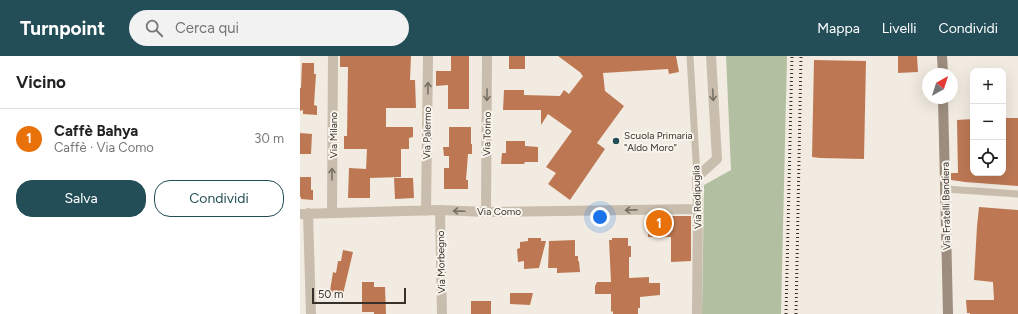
<!DOCTYPE html>
<html lang="it">
<meta charset="utf-8">
<style>
:root{--surface:#fff;--page:#f2f2f2;--text:#222;--muted:#767676;--line:#e0e0e0;--accent:#234e57}
body{margin:0;font-family:Figtree,sans-serif;background:var(--page);color:var(--text)}
.controls{position:absolute;right:12px;top:12px;display:grid;overflow:hidden;border-radius:8px;box-shadow:0 4px 16px #0002}
.controls button{width:36px;height:36px;display:grid;place-items:center;padding:0;border:0;border-bottom:1px solid var(--line);background:var(--surface);color:var(--text);font:20px sans-serif}
.compass{position:absolute;left:622px;top:12px;width:36px;height:36px;border-radius:50%;background:var(--surface);box-shadow:0 4px 16px #0002;rotate:39deg}
.scale{position:absolute;left:12px;bottom:10px;width:94px;box-sizing:border-box;padding-left:4px;border:2px solid #38312b;border-top:0;font-size:11px;line-height:14px;white-space:nowrap;color:#38312b;-webkit-text-stroke:3px #f9f5ed;paint-order:stroke}
.you{position:absolute;left:300px;top:161px;width:14px;height:14px;margin:-10px;border:3px solid #fff;border-radius:50%;background:#1a73e8;box-shadow:0 0 0 6px #1a73e833}
.badge{display:grid;place-items:center;width:26px;height:26px;border-radius:50%;background:var(--accent);color:#fff;font-size:13px;font-weight:700}
.pin{position:absolute;translate:-50% -50%;border:2px solid #fff;box-shadow:0 1px 4px #0006}
.list{margin:0;padding:0;list-style:none}
h2{display:flex;justify-content:space-between;align-items:center;height:52px;margin:0;padding:0 16px;font-size:17px}
h2 small{font-size:13px;font-weight:400;color:var(--muted)}
.list li{display:grid;grid-template-columns:26px 1fr auto;gap:12px;align-items:center;box-sizing:border-box;height:60px;padding:0 16px;border-top:1px solid var(--line)}
.list b{display:block;font-size:15px;white-space:nowrap}
.list p{margin:0;font-size:13px;white-space:nowrap;color:var(--muted)}
.list em{font-size:13px;font-style:normal;color:var(--muted)}
.actions{display:flex;gap:8px;padding:12px 16px}
.actions a{flex:1;padding:9px 0;border:1px solid var(--accent);border-radius:16px;text-align:center;font-size:14px;color:var(--accent)}
.actions .main{background:var(--accent);color:#fff}
.icon{flex:none;width:22px;height:22px;fill:none;stroke:currentColor;stroke-width:2;stroke-linecap:round;stroke-linejoin:round}
.map{position:relative;flex:none;width:718px;height:258px;overflow:hidden}
header{display:flex;align-items:center;gap:24px;box-sizing:border-box;height:56px;padding:0 20px;background:var(--accent);color:#fff}
header strong{font-size:19px}
nav{display:flex;gap:22px;margin-inline-start:auto;font-size:14px}
.search{width:280px;height:36px;background:var(--page);display:flex;align-items:center;gap:10px;box-sizing:border-box;padding:0 14px;border-radius:22px;color:var(--muted);font-size:15px}
main{display:flex}
aside{flex:1;background:var(--surface)}
.map>svg:first-child{display:block}
.green{fill:#b2c0a1}
.building{fill:#bd7853}
.lines{fill:none;stroke-linecap:round;stroke-linejoin:round}
.lane{stroke:#c9bdad;stroke-width:7}
.street{stroke:#c9bdad;stroke-width:10}
.secondary{stroke:#9d8d7e;stroke-width:10}
.rail{stroke:#38312b;stroke-width:3;stroke-dasharray:1 3;stroke-linecap:butt}
.oneway{stroke:#797066}
.poi-dot{fill:#234e57;stroke:#f9f5ed;stroke-width:1.5}
.labels{text-anchor:middle;dominant-baseline:central;stroke-width:4;stroke-linejoin:round;paint-order:stroke}
.street-label{font-size:10px;fill:#38312b;stroke:#f9f5ed}
.poi-label{font-size:10px;fill:#38312b;stroke:#f9f5ed;text-anchor:start}
</style>
<header>
<strong>Turnpoint</strong>
<div class="search"><svg class="icon" aria-label="search" viewBox="0 0 24 24"><circle cx="10" cy="10" r="6"/><path d="M15 15l6 6"/></svg>Cerca qui</div>
<nav><a>Mappa</a><a>Livelli</a><a>Condividi</a></nav>
</header>
<main>
<aside>
<h2>Vicino<small></small></h2>
<ul class="list">
<li><span class="badge" style="background:#e8710a">1</span><div><b>Caffè Bahya</b><p>Caffè · Via Como</p></div><em>30 m</em></li>
</ul>
<div class="actions"><a class="main">Salva</a><a>Condividi</a></div>
</aside>
<div class="map">
<svg width="718" height="258" viewBox="0 0 718 258">
<rect width="100%" height="100%" fill="#f2ebe1"/>
<!-- green -->
<path class="green" d="M426,0H487L481,258H402L404,129L431,114Z"/>
<!-- building -->
<path class="building" d="M40,0H111L110,24H115L116,52H86V71H113V81L109,82V93H101V121L70,122V142H48L49,112L66,113L67,93H44V80H47L48,11H40Z
M151,0H169V53H148V29L136,30V15H151Z
M209,0H225V13H209Z
M258,0H376L379,16L369,18L368,13L303,17L305,35L324,50L297,87L305,93L270,144L248,128L256,117L246,111L272,75L248,58L241,69V54H203L204,34H224V39L260,40L264,34L269,38L283,20L281,18V17Z
M598,0H617L618,16L598,17Z
M514,4L566,5L564,103L520,102L512,101Z
M2,7H14V18H16L14,49L17,50V59L3,58V54L0,55V32H1Z
M703,62H718V130L665,126L651,124V117H658L657,64L673,63V117H703Z
M149,71H171V88H172V98H168L166,124H168V133H144V112H149V100H144L143,91H149Z
M0,77L12,78L11,98H0Z
M206,85H225V90L238,91V106H225L224,108H201L202,97H206Z
M0,121H11V134H13V144L1,143V141H0Z
M94,122H113L114,142L95,143Z
M679,151L718,154V258H670V257H667L666,244H694L693,226L674,224L677,170Z
M348,160H391V205L371,206V181H348Z
M228,182H241V185H246L239,212L224,213V205L218,206L217,193L220,192V186L228,185Z
M312,182H328V190H331V201H329V222L349,221V227H360V239L340,241V252H338V258H313V255L311,256V238H295V230L297,226H311L309,184H312Z
M275,184V200H278V205H279L280,216L257,217V212H248L249,185Z
M43,194L53,196L43,238L30,235L33,216L36,217L38,205H41Z
M62,226H74V231H85L86,258H74V256H62Z
M210,237H233L230,249L210,248Z
M171,245H191V258H171Z"/>
<g class="lines">
<!-- lane -->
<path class="lane" d="M390,0L397,121
M646,133L718,138"/>
<!-- street -->
<path class="street" d="M140,154L142,258
M126,155L128,0
M186,156L187,0
M8,157L11,258
M32,157L33,0
M0,158L140,154L186,156L398,153
M397,258L398,153L397,121L417,103L411,0"/>
<!-- secondary -->
<path class="secondary" d="M642,0L643,18
M643,42L648,258"/>
<!-- rail -->
<path class="rail" d="M486,258L492,0
M496,258L501,0"/>
</g>
<!-- one-way arrows -->
<defs><path id="oneway-shaft" d="M-6 0H5M1.5-3L5.5 0L1.5 3" fill="none" stroke-width="1.6" stroke-linecap="round" stroke-linejoin="round"/></defs>
<g class="oneway">
<use href="#oneway-shaft" transform="translate(128 32) rotate(-89)"/>
<use href="#oneway-shaft" transform="translate(187 39) rotate(91)"/>
<use href="#oneway-shaft" transform="translate(413 39) rotate(87)"/>
<use href="#oneway-shaft" transform="translate(32 118) rotate(-90)"/>
<use href="#oneway-shaft" transform="translate(331 154) rotate(179)"/>
<use href="#oneway-shaft" transform="translate(159 155) rotate(-178)"/>
</g>
<!-- markers -->
<circle class="poi-dot" cx="316" cy="85" r="4"/>
<g class="labels">
<!-- street labels -->
<g class="street-label">
<text transform="translate(127 77) rotate(-89)">Via Palermo</text>
<text transform="translate(187 78) rotate(-89)">Via Torino</text>
<text transform="translate(33 79) rotate(-90)">Via Milano</text>
<text transform="translate(397 141) rotate(-92)">Via Redipuglia</text>
<text transform="translate(646 150) rotate(-91)">Via Fratelli Bandiera</text>
<text x="199" y="155">Via Como</text>
<text transform="translate(141 206) rotate(-91)">Via Morbegno</text>
</g>
<!-- poi labels -->
<g class="poi-label">
<text x="324" y="79">Scuola Primaria<tspan x="324" dy="12">"Aldo Moro"</tspan></text>
</g>
</g>
</svg>
<div class="controls">
<button>+</button>
<button>−</button>
<button><svg class="icon" aria-label="locate" viewBox="0 0 24 24"><circle cx="12" cy="12" r="6"/><path d="M12 2v4M12 18v4M2 12h4M18 12h4"/></svg></button>
</div>
<svg class="compass" viewBox="-18 -18 36 36"><path d="M0-13l5 13h-10z" fill="#e53935"/><path d="M0 13l5-13h-10z" fill="#767676"/></svg>
<div class="scale">50 m</div>
<div class="you"></div>
<div class="pin badge" style="left:359px;top:167px;background:#e8710a">1</div>
</div>
</main>
